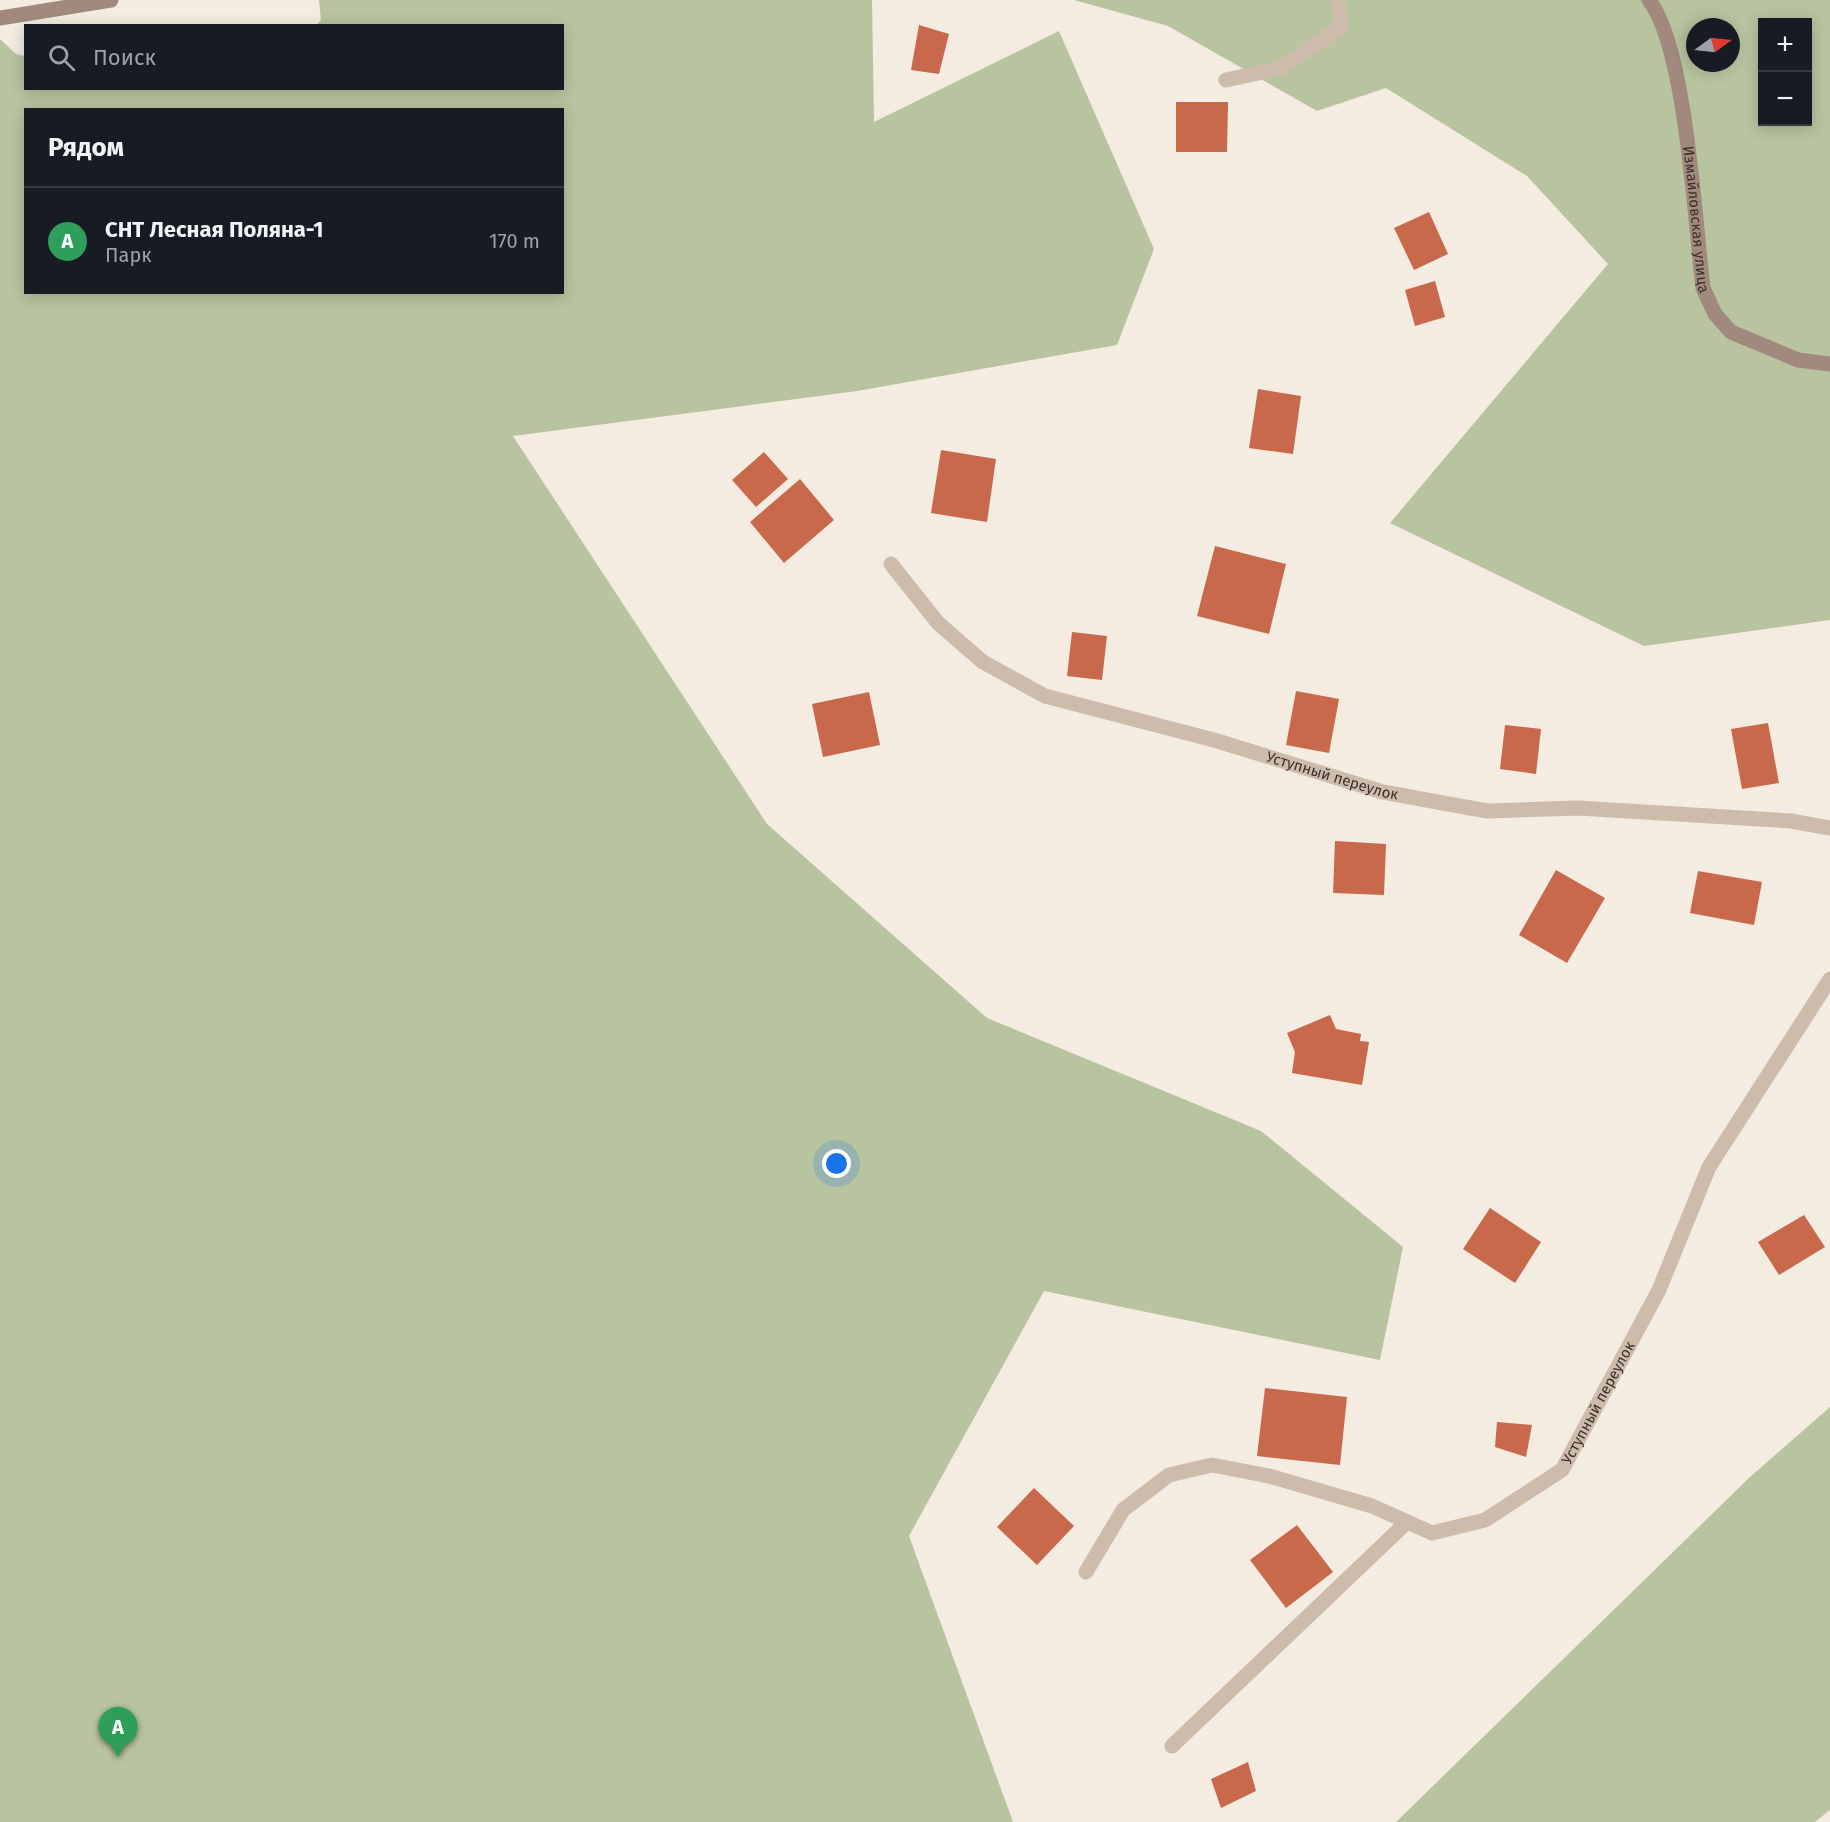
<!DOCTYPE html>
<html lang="ru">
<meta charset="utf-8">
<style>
:root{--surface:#171b24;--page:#242831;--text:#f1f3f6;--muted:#9ea1a6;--line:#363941;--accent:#2563eb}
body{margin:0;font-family:"Fira Sans",sans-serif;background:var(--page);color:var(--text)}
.controls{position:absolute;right:18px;top:18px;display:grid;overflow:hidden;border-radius:0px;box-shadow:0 3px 15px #0003}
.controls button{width:54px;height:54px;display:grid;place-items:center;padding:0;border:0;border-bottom:2px solid var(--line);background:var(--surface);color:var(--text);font:30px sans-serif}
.compass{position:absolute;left:1686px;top:18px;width:54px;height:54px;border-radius:50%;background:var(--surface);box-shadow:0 3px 15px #0003;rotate:75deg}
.you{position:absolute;left:837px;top:1164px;width:21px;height:21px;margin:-15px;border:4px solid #fff;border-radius:50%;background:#1a73e8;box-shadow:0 0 0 9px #1a73e833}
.badge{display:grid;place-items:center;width:39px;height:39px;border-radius:50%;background:var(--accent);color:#fff;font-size:20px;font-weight:700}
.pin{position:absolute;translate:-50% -50px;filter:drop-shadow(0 2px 3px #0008)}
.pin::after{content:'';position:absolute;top:32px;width:21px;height:18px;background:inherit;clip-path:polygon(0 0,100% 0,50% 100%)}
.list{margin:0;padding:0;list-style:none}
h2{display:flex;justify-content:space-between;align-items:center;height:78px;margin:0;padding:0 24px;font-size:26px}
h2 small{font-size:20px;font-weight:400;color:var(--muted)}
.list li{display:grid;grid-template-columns:39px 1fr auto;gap:18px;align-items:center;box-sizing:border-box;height:108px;padding:0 24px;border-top:2px solid var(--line)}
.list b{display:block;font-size:22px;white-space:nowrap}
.list p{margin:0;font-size:20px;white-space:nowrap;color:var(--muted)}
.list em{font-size:20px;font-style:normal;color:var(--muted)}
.icon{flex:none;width:33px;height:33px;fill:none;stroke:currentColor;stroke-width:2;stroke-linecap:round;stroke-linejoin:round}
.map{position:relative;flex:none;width:1830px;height:1822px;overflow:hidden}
.search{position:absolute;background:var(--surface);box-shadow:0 3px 15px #0003;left:24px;top:24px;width:540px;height:66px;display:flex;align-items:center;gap:15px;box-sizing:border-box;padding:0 21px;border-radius:0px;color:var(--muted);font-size:22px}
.panel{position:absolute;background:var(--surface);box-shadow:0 3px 15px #0003;left:24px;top:108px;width:540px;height:186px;border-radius:0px}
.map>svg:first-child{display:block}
.green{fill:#b8c4a0;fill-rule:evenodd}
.building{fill:#c8694b}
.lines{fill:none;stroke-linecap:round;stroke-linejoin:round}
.lane{stroke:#cdbbac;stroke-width:15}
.street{stroke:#cdbbac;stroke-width:15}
.secondary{stroke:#a18a7d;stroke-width:15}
.labels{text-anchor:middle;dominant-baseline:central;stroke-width:4.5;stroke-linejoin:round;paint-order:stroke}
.street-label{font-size:15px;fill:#3b302b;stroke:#fbf5ee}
</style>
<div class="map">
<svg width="1830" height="1822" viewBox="0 0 1830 1822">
<rect width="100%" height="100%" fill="#f4ebe1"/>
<!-- green -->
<path class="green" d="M319,0H872L874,122L1059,31L1154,249L1117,345L857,391L513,436L767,824L987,1018L1261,1131L1403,1247L1380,1360L1044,1291L909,1536L1013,1822H0V39L16,54L25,56L26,88H562V26L316,25L321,20ZM26,110H562V292H26Z
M1074,0H1830V620L1644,646L1390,523L1608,264L1527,176L1386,88L1317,111L1168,26ZM1762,22H1808V122H1762ZM1695,27H1731V63H1695Z
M1830,1407V1810L1815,1822H1396L1750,1477Z"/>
<!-- building -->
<path class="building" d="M919,25L949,34L939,74L911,70Z
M1176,102H1228L1227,152H1176Z
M1429,212L1448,254L1414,270L1394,228Z
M1435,281L1445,317L1415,326L1405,290Z
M1258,389L1301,396L1293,454L1249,448Z
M941,450L996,459L987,522L931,513Z
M764,452L788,479L756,507L732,480Z
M800,479L834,520L784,563L750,522Z
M1215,546L1286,564L1269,634L1197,616Z
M1072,632L1107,636L1102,680L1067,676Z
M1296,691L1339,699L1329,753L1286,745Z
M869,692L880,745L823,757L812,704Z
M1768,723L1779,783L1742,789L1731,729Z
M1505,725L1541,729L1536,774L1500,769Z
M1335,841L1386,844L1384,895L1333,893Z
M1556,870L1605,898L1567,963L1519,935Z
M1698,871L1762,882L1754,925L1690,913Z
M1330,1015L1336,1029L1361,1034L1360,1041L1369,1042L1362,1085L1292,1073L1295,1052L1287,1033Z
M1490,1208L1541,1242L1515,1283L1463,1249Z
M1804,1215L1825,1247L1779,1275L1758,1242Z
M1265,1388L1347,1397L1340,1465L1257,1456Z
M1497,1422L1532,1425L1526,1457L1495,1447Z
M1034,1488L1074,1526L1037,1565L997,1527Z
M1297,1525L1333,1572L1286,1608L1250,1560Z
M1248,1762L1256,1791L1221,1808L1211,1779Z"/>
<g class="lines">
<!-- lane -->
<g class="lane">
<path d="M1226,80L1281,68L1341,27L1338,0"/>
<path id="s1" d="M1086,1572L1123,1510L1169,1475L1212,1465L1269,1476L1372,1506L1432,1533L1485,1520L1562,1470L1659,1290L1709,1167L1830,979"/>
<path d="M1172,1746L1407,1522"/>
</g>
<!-- street -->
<path class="street" id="s2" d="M891,564L938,623L983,662L1045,696L1214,740L1383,792L1487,811L1578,808L1791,821L1830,828"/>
<!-- secondary -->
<g class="secondary">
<path id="s3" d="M1649,0C1686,47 1695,223 1703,288L1715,314L1731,332L1798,360L1830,364"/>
<path d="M0,18L111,0"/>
</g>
</g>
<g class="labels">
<!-- street labels -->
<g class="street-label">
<text stroke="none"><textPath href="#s3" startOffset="226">Измайловская улица</textPath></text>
<text stroke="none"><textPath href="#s2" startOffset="504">Уступный переулок</textPath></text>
<text stroke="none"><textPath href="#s1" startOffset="628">Уступный переулок</textPath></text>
</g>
</g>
</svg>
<div class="controls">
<button>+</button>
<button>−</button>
</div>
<svg class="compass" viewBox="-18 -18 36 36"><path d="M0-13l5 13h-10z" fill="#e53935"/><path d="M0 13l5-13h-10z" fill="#9ea1a6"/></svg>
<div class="you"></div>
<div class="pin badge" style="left:118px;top:1757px;background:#2e9e5b">A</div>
<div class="search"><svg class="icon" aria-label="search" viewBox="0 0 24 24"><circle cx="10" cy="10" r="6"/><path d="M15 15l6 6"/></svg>Поиск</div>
<section class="panel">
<h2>Рядом<small></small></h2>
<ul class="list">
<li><span class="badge" style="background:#2e9e5b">A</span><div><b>СНТ Лесная Поляна-1</b><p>Парк</p></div><em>170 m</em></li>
</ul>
</section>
</div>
